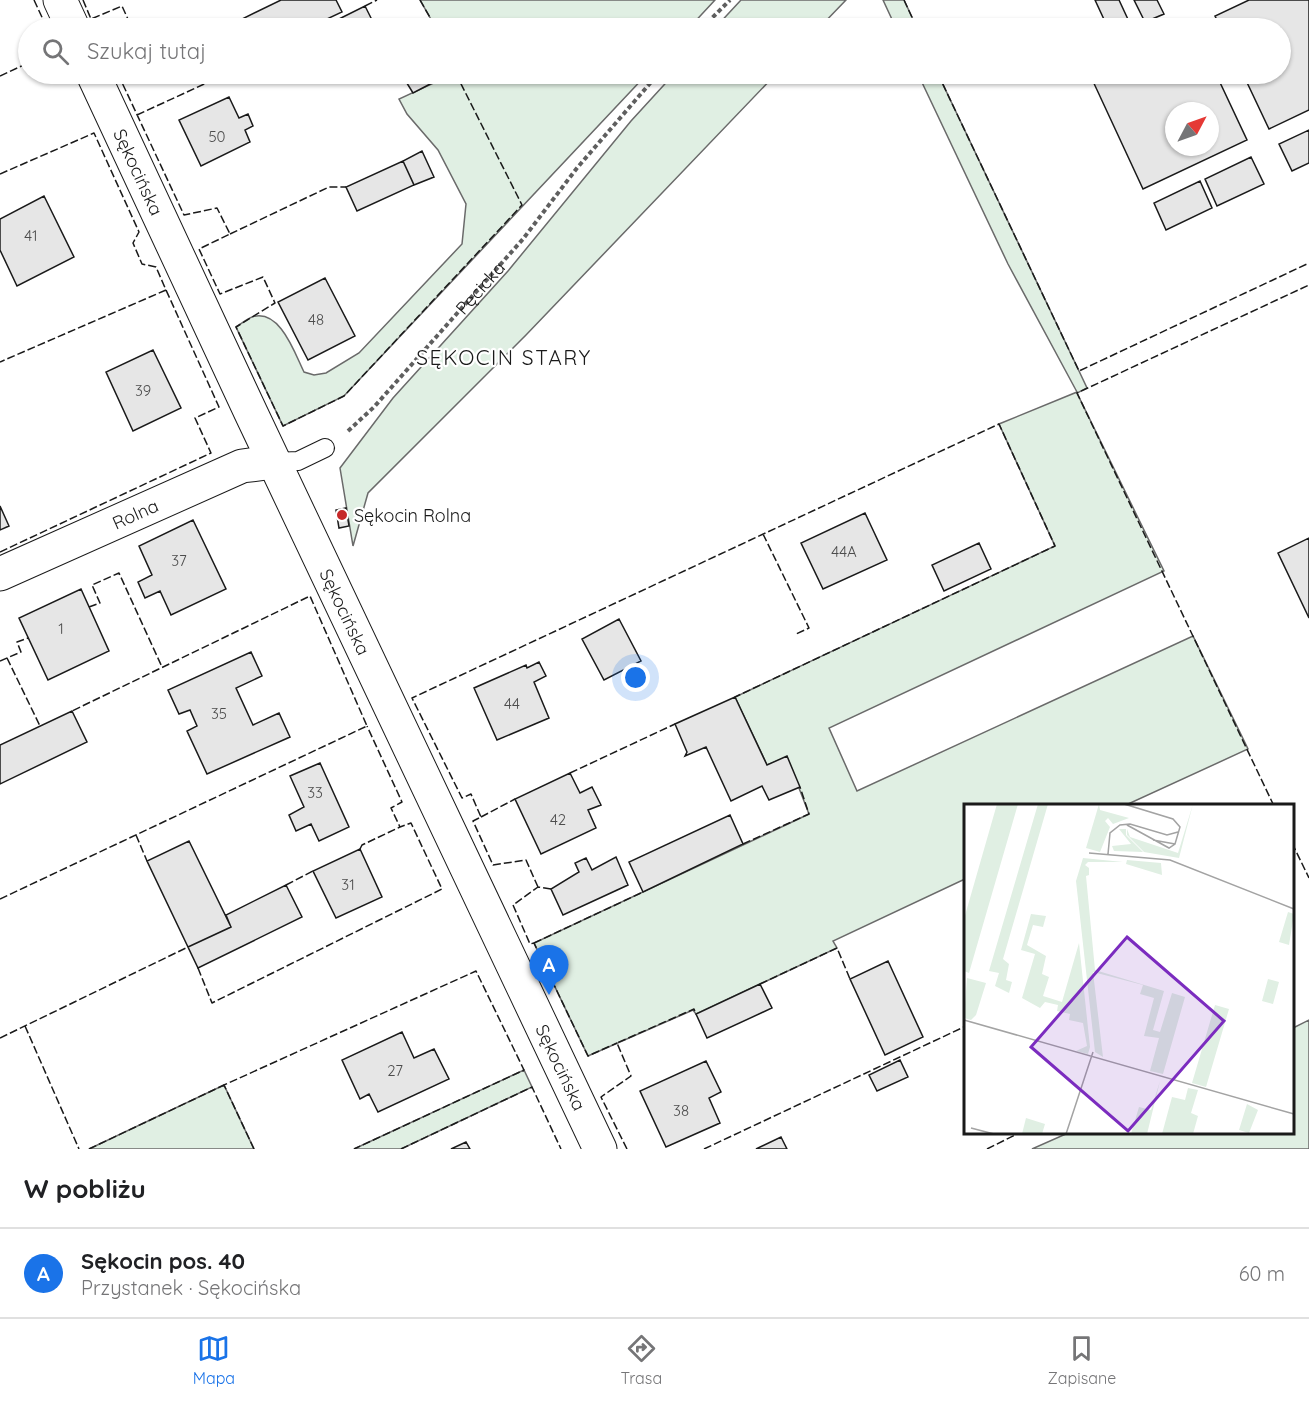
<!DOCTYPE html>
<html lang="pl">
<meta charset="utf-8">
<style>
:root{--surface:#fff;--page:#f6f6f6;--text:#202124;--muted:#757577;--line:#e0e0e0;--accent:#1a73e8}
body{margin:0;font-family:Quicksand,sans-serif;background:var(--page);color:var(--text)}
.compass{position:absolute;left:1165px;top:102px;width:54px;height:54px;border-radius:50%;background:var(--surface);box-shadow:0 2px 4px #0004;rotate:49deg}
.you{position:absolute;left:636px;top:678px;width:21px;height:21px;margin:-15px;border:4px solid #fff;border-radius:50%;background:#1a73e8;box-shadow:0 0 0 9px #1a73e833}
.badge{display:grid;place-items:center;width:39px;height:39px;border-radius:50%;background:var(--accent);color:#fff;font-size:20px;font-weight:700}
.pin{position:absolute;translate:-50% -50px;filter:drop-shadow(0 2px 3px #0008)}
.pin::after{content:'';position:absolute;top:32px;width:21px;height:18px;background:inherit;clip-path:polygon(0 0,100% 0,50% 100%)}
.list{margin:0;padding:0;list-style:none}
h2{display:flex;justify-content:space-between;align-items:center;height:78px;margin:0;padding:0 24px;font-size:26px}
h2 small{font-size:20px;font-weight:400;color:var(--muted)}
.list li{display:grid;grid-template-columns:39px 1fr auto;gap:18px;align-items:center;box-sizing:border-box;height:90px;padding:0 24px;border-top:2px solid var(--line)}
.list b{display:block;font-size:22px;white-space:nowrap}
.list p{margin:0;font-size:20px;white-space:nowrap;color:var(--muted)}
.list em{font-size:20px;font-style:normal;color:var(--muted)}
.icon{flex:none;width:33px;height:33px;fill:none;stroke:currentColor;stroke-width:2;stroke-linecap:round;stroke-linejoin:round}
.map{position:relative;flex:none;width:1309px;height:1149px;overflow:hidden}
.search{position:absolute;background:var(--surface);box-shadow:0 2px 4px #0004;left:18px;right:18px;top:18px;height:66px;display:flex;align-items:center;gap:15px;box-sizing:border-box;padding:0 21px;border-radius:33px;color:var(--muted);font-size:22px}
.sheet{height:168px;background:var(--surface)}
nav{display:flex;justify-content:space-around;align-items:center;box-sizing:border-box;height:84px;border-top:2px solid var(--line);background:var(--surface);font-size:16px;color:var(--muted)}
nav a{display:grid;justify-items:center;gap:3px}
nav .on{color:var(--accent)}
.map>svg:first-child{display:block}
.green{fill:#e0efe3;stroke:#6a6a6a;stroke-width:1.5}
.building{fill:#e6e6e6;stroke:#1a1a1a;stroke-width:1.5;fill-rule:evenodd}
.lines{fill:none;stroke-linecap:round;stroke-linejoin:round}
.service-casing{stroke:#1a1a1a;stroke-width:20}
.minor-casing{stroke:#1a1a1a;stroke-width:35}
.path{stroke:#5f5f5f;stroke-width:4;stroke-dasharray:4.5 3;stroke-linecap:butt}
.service{stroke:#fff;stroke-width:18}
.minor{stroke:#fff;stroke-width:33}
.fence{stroke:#1a1a1a;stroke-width:1.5;stroke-dasharray:8 3;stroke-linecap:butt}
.poi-dot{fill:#c62828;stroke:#fff;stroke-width:2}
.labels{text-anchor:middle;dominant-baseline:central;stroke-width:4.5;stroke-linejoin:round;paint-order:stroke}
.number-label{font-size:15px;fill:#4d4d4d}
.street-label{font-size:18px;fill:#1a1a1a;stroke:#fff}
.poi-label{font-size:18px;fill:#1a1a1a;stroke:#fff;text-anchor:start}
.quarter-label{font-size:21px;letter-spacing:1.5px;fill:#1a1a1a;stroke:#fff}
.inset-road{fill:none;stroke:#a3a3a3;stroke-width:1.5}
.view{fill:#7b2cbf;fill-opacity:0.15;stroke:#7b2cbf;stroke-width:3}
.inset-edge{fill:none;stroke:#1a1a1a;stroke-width:3}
</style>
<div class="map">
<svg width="1309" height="1149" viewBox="0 0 1309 1149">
<rect width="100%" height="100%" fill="#fff"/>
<!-- green -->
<path class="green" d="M420,0H715L689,28H436Z
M741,0H846L819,28H715Z
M883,0H904L917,28H896Z
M453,74H647L344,396L283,426L236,327C241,324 247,319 252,317C280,308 295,354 304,372L314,375L326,373L359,353L462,244L466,204L438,150L407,114L399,99Z
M674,74H776L526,335L368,493L353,546L340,468L393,398L508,271L631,121Z
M918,74H938L1079,371L1087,388L1077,393L1164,571L829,728L857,791L1193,636L1248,749L1126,805L966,806L965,879L833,941L837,948L696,1014L693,1010L588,1056L534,943L809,814L787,757L767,765L735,697L1055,546L999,424L1077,392L1008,264Z
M1309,1020V1149H1032L1068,1133L1292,1132L1293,1028Z
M524,1070L532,1087L401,1149H354Z
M224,1085L254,1149H89Z"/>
<!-- building -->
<path class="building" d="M281,0H336L342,12L308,28H242L238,21Z
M1095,0H1119L1132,28H1108Z
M1134,0H1157L1164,14L1145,22Z
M1249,0H1309V110L1269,129L1243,74H1280V28H1221L1215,16Z
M365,6L376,28H320L339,19Z
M417,74H432L436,81L413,93L405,80Z
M1098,74H1216L1247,140L1143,189L1091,77ZM1174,111H1210V147H1174Z
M229,97L239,118L248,114L253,126L245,130L250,142L201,166L179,120Z
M1309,130V163L1292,171L1279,144Z
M422,151L434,177L414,185L403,161Z
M1251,157L1264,184L1217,206L1205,179Z
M403,161L414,185L357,211L346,187Z
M1200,181L1212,208L1166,230L1154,203Z
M44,196L74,257L17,286L0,250V219Z
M325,278L355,336L308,360L278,302Z
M153,350L181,408L133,431L106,372Z
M0,506L9,526L0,530Z
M346,508L349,526L339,528L336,510Z
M865,513L887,560L823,589L801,543Z
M193,520L226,589L171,615L160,591L145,598L138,582L152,575L139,546Z
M1309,538V618L1278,553Z
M979,543L991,569L944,591L932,565Z
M81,589L109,651L48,680L19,618Z
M619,619L641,661L604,680L582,639Z
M251,652L262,676L236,688L253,725L279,713L290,737L207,774L187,731L197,726L190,710L179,714L168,690Z
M539,662L546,676L534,682L549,718L497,740L474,688L526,665L527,668Z
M735,697L767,765L787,756L800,787L769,800L762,786L731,801L706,747L685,756L687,752L675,724Z
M72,711L87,742L0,784V745Z
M320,763L349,827L319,841L311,824L296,831L289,815L304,807L290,776Z
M570,773L580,793L592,787L601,805L588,810L596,828L541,854L515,799Z
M730,815L743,844L643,892L629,862Z
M189,841L231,927L188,947L147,861Z
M360,849L382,897L336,918L313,871Z
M616,857L628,885L563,915L551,889L579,872L575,863L586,858L592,870Z
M286,885L302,917L198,968L188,947L231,927L226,915Z
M888,961L923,1037L885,1055L850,979Z
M760,984L772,1008L707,1038L696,1014Z
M402,1032L414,1058L434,1049L449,1079L378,1112L369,1094L360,1099L342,1060Z
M900,1060L908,1077L877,1091L869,1075Z
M706,1061L721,1092L709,1098L720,1123L666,1147L640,1091Z
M781,1137L787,1149H756Z
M466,1142L470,1149H451Z"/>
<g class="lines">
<defs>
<path id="service" d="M274,462L298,461L325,448"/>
<g id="minor">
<path d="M60,0L73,28"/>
<path id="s2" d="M93,74L251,413L600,1149"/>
<path id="s3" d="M0,574L242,466L274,462"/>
</g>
</defs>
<!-- service casing -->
<use href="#service" class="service-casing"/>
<!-- minor casing -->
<use href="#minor" class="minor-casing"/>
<!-- path -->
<g class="path">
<path d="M702,28L730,0"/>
<path id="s1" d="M348,431L374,407L523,239L577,168L658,74"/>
</g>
<!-- service -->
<use href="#service" class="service"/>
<!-- minor -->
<use href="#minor" class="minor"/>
<!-- fence -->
<path class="fence" d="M34,0L47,28
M83,0L91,19L122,6L132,28
M420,0L436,28
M904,0L917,28
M365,6L377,0
M118,74L184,215L217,208L230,234L199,249L220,294L263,277L275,303L236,327L283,426L344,396L522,205L456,74
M938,74L1079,371L1309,263
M0,76L28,63
M436,81L453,74
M137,115L226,74
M0,174L94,133L139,232L133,243L142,264L156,267L166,290L0,362
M230,234L329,187H346
M763,534L809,628L796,634
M0,552L211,453L195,418L219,407L166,290
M89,607L100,603L92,585L119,573L162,667
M7,658L40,726
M0,661L21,652L17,642L28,638
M570,773L675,724
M1274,806L1077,393L1309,285
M481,817L515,799
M136,835L147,861
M1292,843L1309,878
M743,844L809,814L800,787
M360,849L362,845L400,827
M286,885L313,871
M538,887L526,860L493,865L473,821L481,817L471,794L462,798L412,698L999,424L1055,546L735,697
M551,889L538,887L513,905L530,944L534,943L588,1056L617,1043
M0,899L367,726L310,596L72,711
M534,943L643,892
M198,968L212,1003L442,889L411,823L400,827L391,808L402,802L367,726
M760,984L837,948L850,979
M25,1026L79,1149
M0,1038L188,947
M89,1149L224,1085
M254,1149L224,1085L476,971L524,1070L354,1149
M401,1149L532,1087L561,1149
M627,1149L601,1097L631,1076L617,1043L694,1009L696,1014
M704,1149L966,1026
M987,1149L1021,1132"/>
</g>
<!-- markers -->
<circle class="poi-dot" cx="342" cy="515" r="6"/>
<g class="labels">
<!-- number labels -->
<g class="number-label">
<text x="217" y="136">50</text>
<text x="31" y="235">41</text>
<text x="316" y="319">48</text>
<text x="143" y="390">39</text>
<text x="844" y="551">44A</text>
<text x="179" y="560">37</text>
<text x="61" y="628">1</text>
<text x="512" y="703">44</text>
<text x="219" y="713">35</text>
<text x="315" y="792">33</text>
<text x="558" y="819">42</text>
<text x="348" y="884">31</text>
<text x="395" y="1070">27</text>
<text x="681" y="1110">38</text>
</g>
<!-- street labels -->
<g class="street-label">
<text stroke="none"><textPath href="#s2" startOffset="108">Sękocińska</textPath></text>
<text stroke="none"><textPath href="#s1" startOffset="195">Pęcicka</textPath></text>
<text stroke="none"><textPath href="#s3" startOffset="148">Rolna</textPath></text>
<text stroke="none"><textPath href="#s2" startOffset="594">Sękocińska</textPath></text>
<text stroke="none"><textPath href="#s2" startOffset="1098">Sękocińska</textPath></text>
</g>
<!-- poi labels -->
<g class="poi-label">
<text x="354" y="515">Sękocin Rolna</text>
</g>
<!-- quarter labels -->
<g class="quarter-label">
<text x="504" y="357">SĘKOCIN STARY</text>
</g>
</g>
<!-- overview -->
<g transform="translate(964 804)">
<rect width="330" height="330" fill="#fff"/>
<path d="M33,0H54L5,169L0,167V115ZM74,0H84L39,155L45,160L42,176L48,178L45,189L31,182L35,169L25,167ZM135,0L136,6L165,14L149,20L144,14L141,17L146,23L136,48L122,44ZM229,0L215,54L180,48L163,31V25L166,33L214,49ZM155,25H162V31L179,48L150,47L148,42L167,40ZM119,54L159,58H124L121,61L125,64V71L122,72L131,166L200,187L189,226L196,228L208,189L221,193L199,270L186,267L195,234L180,232L190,194L176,190L179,181L129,168L139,253L131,248L112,77ZM163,56L197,59L198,71L162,60ZM324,108L330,110L325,141L315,138ZM67,110L82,112L79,123L69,121L63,141L82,152L78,170L85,173L79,192L98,198L115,139L126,243L124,250L112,247L123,242L119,219L105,216L106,210L93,207L94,201L81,198L76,204L58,194L71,150L57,146ZM3,174L22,179L12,211L7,216L0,214ZM304,175L315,178L309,200L298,197ZM251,201L265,205L242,283L228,279ZM196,277L183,330H167L175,303L187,306ZM224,284L234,286L227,309L234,312L229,330H198L208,293L221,296ZM283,300L294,306L285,329L275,326ZM62,314L81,320L78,330H58Z" fill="#e0efe3"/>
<path class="inset-road" d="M160,0L209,15L216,23L211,40L205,44L163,21M189,36L211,40M125,49L206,56L330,105M144,50L146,29L156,21L166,20L203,31L214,28M0,216L330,310M7,324L30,330M102,330L129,248"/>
<path class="view" d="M163,133L260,217L164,327L67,243Z"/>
<rect width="330" height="330" class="inset-edge"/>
</g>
</svg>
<svg class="compass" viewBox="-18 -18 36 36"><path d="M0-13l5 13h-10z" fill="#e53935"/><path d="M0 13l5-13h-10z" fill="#757577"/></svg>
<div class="you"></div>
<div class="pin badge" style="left:549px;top:995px">A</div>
<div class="search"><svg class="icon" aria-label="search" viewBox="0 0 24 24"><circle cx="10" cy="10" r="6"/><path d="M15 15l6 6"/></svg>Szukaj tutaj</div>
</div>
<section class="sheet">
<h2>W pobliżu<small></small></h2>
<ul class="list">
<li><span class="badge">A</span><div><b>Sękocin pos. 40</b><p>Przystanek · Sękocińska</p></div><em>60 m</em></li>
</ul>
</section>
<nav>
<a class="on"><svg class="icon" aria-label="map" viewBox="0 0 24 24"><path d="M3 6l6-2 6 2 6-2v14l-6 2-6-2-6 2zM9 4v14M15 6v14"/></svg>Mapa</a>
<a><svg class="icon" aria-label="directions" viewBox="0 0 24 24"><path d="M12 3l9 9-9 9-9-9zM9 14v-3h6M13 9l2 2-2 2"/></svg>Trasa</a>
<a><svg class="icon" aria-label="saved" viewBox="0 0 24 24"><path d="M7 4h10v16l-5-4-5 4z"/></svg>Zapisane</a>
</nav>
